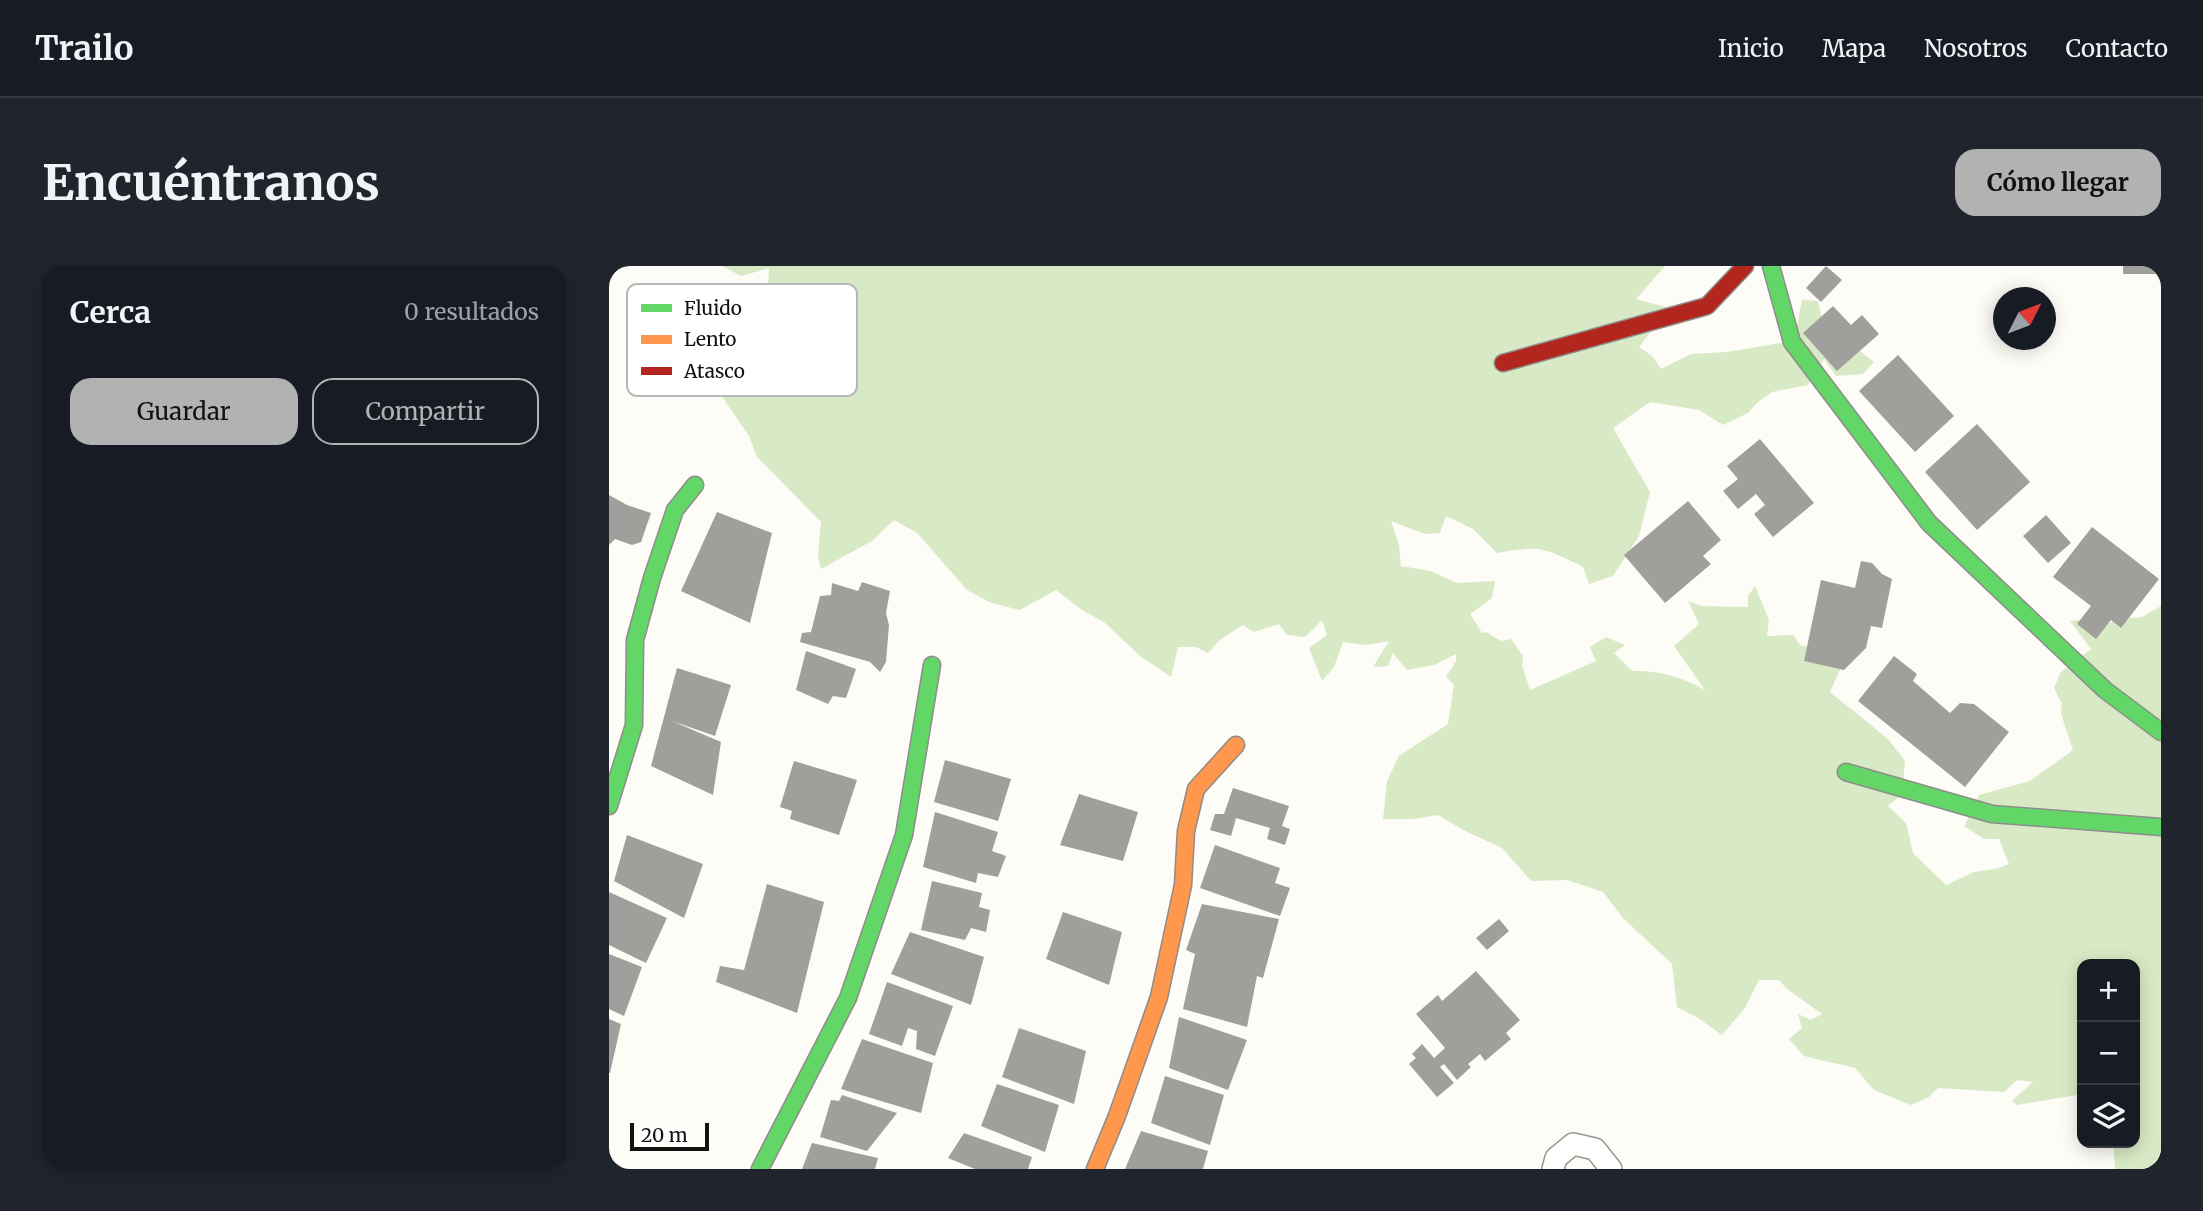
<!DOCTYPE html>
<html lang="es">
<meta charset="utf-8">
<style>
:root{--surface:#171b24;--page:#20242c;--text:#f1f3f6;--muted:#9ea1a6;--line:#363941;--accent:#b2b2b3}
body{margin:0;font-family:Merriweather,serif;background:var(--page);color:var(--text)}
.controls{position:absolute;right:21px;bottom:21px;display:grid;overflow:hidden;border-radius:14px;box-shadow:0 4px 18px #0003}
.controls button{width:63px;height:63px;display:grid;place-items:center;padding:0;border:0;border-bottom:2px solid var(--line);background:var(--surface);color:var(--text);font:35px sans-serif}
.compass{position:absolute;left:1384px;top:21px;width:63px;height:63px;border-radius:50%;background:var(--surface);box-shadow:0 4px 18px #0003;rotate:48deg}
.scale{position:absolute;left:21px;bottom:18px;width:79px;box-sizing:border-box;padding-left:7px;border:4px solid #111;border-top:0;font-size:19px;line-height:24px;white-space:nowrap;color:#111;-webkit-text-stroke:5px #fff;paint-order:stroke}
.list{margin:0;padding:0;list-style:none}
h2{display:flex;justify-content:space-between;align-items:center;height:91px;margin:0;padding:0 28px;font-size:30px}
h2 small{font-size:23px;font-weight:400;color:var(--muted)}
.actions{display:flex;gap:14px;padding:21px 28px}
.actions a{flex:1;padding:16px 0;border:2px solid var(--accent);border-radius:21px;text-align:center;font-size:24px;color:var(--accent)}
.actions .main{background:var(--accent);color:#111}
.icon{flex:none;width:38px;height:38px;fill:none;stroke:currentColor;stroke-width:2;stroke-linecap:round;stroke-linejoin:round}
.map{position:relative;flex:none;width:1552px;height:903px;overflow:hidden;border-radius:21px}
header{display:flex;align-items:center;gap:42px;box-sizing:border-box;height:98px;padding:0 35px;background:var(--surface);border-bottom:2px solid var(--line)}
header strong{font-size:33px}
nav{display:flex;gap:38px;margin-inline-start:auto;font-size:24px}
.intro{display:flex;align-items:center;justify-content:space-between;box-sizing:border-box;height:168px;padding:0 42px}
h1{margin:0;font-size:49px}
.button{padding:18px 32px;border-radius:21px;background:var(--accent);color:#111;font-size:24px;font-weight:700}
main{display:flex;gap:42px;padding:0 42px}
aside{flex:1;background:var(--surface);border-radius:21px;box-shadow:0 4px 18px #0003}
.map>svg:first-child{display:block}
.forest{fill:#d8eac5}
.building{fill:#a19f9c}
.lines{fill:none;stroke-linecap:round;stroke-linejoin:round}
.street-casing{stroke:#979795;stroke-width:24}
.fast-casing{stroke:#8e8d8b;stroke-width:19}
.slow-casing{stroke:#8e8d8b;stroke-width:19}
.jam-casing{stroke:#8e8d8b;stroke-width:19}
.street{stroke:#fffffe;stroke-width:21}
.fast{stroke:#63d668;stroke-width:16}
.slow{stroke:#ff974d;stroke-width:16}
.jam{stroke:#b3261e;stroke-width:16}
.key{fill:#fff;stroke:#b8b8b8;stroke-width:2}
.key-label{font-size:19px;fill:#111}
</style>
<header>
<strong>Trailo</strong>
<nav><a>Inicio</a><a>Mapa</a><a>Nosotros</a><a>Contacto</a></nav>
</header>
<div class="intro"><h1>Encuéntranos</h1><a class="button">Cómo llegar</a></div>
<main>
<aside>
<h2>Cerca<small>0 resultados</small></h2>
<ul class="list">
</ul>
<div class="actions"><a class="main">Guardar</a><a>Compartir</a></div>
</aside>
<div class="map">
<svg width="1552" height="903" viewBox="0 0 1552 903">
<rect width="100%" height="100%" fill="#fdfcf7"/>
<!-- forest -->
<path class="forest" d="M113,0H1056L1027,33L1060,42L1030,81L1043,90L1052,103L1082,88L1118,86L1182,75L1187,64L1193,34L1209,35L1213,54L1265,96L1254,108L1227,110L1215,93L1199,119L1163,126L1148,137L1139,147L1114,159L1090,144L1041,136L1004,162L1041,226L1030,270L1004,310L980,318L974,301C935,282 931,279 888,287L864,263L837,250L831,267L816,268L782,255L790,279L792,300L822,305L848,317L886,315L883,332L861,348L873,367L877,366L892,375L902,373L914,390L913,399L921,424L987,395L981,381L997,371L1016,379L1005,387L1023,405C1049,404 1073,411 1096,424L1065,380L1090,358L1079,335L1093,340L1139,341V330L1146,320L1160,354L1158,370L1184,369L1191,379L1222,385L1233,399L1221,426L1279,473L1296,495L1293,528L1279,540L1297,557L1304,587L1337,619L1365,606L1386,603L1400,598L1390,573H1375L1355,560L1370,529L1421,515L1464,484L1452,448L1453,438L1445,422L1452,406L1482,383L1461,355L1472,354L1488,361L1512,353L1533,351L1552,340V903H1506L1504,877H1526L1528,855L1526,698H1473V828L1408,839L1403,835L1424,816L1408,814L1395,826L1329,822L1320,831L1302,839L1265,824L1246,802L1195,790L1180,773L1193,762L1189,748L1202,754L1213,748L1178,723L1170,714H1150L1136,742L1113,769L1089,752L1068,741L1063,698L1014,652L994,626L958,614L922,615L893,582L854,564L829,549L805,553H774L778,515L790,490L839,458L845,419L837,411L847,395V388L825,399L798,404L784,387L779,400L764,401L780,375L757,379L734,376L725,401L713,415L700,382L718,369L713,354L696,371L678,369L670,358L645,366L634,359L611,374L599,387L587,381H569L562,411L531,390L495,356L473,344L447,324L411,344L382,337L358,324L308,267L285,254L263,275L212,303L209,291L212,256L148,191L140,170L103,116L82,78L98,63L161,75L207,69L210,47L180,29L159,21L160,2L132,10Z"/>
<!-- building -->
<path class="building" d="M1217,0L1233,14L1212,36L1197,22Z
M1514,0H1552V5L1550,8H1514Z
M1224,40L1242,59L1253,49L1270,68L1228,105L1194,67Z
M1289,89L1345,150L1306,186L1250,125Z
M1368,158L1421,216L1368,264L1316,206Z
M1151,173L1205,237L1164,271L1145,248L1156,239L1147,228L1129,243L1114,225L1129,213L1118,200Z
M0,229L18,239L42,247L32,276L23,279L6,273L0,279Z
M1079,235L1112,274L1094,290L1102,298L1056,337L1015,289Z
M108,246L163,267L141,357L72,325Z
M1437,249L1462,277L1439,297L1414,270Z
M1483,261L1550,313L1512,362L1502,354L1487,373L1468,358L1482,340L1444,311Z
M1252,295L1263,297L1273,308L1283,313L1273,362L1262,360L1257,382L1235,404L1195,395L1212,314L1246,322Z
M253,316L281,325L277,347L280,359L277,396L271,406L261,396L191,376L193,367L202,366L211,330L222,329L223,317L249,325Z
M197,385L247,403L237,432L224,430L219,438L187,424Z
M1285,390L1308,408L1304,415L1341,447L1351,437L1365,438L1400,466L1356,521L1249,435Z
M68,402L122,419L106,470L63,455L112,476L104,529L42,500Z
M336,494L402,513L389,555L325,536Z
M185,495L248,514L230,569L181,553L183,545L171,541Z
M624,522L680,540L673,560L681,563L676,579L658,573L661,562L627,552L622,570L601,564L606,548H615Z
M470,528L529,546L514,595L451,579Z
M326,546L389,566L383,585L397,590L389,611L369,607L367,617L314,601Z
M18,569L94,598L75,652L5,615Z
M606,579L671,602L666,617L681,622L671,650L591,622Z
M323,615L373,627L370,641L381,644L377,666L362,662L356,674L312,664Z
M158,618L215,636L188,747L107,716L111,700L135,704Z
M0,626L58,652L37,697L0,679Z
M593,638L670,653L654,712L648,710L638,761L574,743L586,688L577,684Z
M454,646L513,666L500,719L437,693Z
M890,653L900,665L878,684L867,672Z
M301,666L375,691L362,739L282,708Z
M0,688L33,701L15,750L0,743Z
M867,705L911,754L897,767L902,773L876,795L871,788L859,798L862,801L848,814L835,798L831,801L845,817L828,831L800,798L807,792L803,788L813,778L825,792L836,782L807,748L829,729L833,735Z
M278,716L344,740L326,790L307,783L308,765L299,762L293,780L260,768Z
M570,751L638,774L619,824L560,802Z
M0,753L12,758L1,807H0Z
M410,762L477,785L465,838L393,811Z
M253,773L324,797L312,847L232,823Z
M556,810L615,829L601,879L542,857Z
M388,818L450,839L436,886L372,860Z
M233,829L288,847L258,885L211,871L222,834L230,835Z
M532,865L599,885L594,903H516Z
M355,867L423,891L419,903H366L339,892Z
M203,877L269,892L266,903H193Z"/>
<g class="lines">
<defs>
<path id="street" d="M944,903L947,892L964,878L986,883L1002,903"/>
<path id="fast" d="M1162,0L1183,76L1320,257L1496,424L1552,466
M1237,506L1383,548L1552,561
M0,540L25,459L26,374L43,312L66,244L86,219
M151,903L239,732L295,569L323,399"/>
<path id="slow" d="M486,903L508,850L550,731L574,619L577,565L587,523L627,479"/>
<path id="jam" d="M894,97L1098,40L1136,0"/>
</defs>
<!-- street casing -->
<use href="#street" class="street-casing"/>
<!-- fast casing -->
<use href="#fast" class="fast-casing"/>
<!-- slow casing -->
<use href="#slow" class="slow-casing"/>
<!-- jam casing -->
<use href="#jam" class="jam-casing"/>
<!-- street -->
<use href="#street" class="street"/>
<!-- fast -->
<use href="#fast" class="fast"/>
<!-- slow -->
<use href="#slow" class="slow"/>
<!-- jam -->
<use href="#jam" class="jam"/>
</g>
<!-- legend -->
<rect x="18" y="18" width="230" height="112" rx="10" class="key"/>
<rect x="32" y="38" width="31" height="8" fill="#63d668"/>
<rect x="32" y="69" width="31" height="9" fill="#ff974d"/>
<rect x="32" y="101" width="31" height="8" fill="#b3261e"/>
<g class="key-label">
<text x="75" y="49">Fluido</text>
<text x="75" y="80">Lento</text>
<text x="75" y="112">Atasco</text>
</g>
</svg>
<div class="controls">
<button>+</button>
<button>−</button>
<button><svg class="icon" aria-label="layers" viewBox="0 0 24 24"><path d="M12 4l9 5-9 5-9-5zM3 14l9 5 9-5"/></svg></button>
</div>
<svg class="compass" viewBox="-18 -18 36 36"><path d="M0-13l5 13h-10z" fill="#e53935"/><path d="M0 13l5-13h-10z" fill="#9ea1a6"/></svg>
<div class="scale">20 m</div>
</div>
</main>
